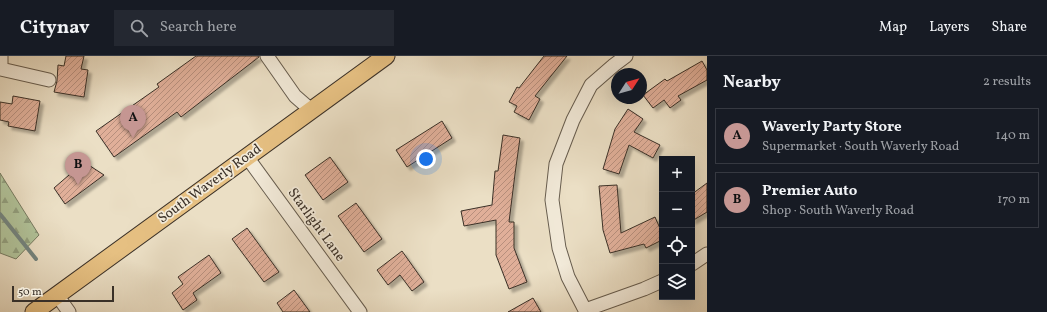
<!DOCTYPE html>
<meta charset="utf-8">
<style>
:root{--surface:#171b24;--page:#242831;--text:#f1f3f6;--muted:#9ea1a6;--line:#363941;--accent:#c59692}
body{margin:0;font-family:Vollkorn,serif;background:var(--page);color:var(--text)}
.controls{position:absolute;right:12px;bottom:12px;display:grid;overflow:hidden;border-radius:0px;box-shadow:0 4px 16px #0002}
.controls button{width:36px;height:36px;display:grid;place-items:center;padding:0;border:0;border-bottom:1px solid var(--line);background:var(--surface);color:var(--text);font:20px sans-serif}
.compass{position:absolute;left:611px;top:12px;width:36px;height:36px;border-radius:50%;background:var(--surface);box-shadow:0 4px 16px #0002;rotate:54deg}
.scale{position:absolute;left:12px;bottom:10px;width:102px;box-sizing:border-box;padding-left:4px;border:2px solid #3a3027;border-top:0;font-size:11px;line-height:14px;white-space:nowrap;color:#3a3027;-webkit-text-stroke:3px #f2ead9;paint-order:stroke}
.you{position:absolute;left:426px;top:103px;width:14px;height:14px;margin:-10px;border:3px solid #fff;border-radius:50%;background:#1a73e8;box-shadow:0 0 0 6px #1a73e833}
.badge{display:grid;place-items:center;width:26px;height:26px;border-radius:50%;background:var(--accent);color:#111;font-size:13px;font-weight:700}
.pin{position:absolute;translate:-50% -33px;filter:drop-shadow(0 1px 2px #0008)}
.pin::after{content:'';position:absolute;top:21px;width:14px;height:12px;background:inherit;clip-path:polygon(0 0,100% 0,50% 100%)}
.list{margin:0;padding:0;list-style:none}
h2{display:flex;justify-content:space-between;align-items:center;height:52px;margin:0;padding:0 16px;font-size:17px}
h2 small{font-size:13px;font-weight:400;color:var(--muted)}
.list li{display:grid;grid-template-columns:26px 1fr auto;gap:12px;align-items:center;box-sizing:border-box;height:56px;margin:0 8px 8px;padding:0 8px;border:1px solid var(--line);border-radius:0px}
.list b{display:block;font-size:15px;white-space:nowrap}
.list p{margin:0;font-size:13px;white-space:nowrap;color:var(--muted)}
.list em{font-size:13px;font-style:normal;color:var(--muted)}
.icon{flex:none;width:22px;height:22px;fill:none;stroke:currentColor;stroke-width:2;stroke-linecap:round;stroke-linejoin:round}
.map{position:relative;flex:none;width:707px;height:256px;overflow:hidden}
header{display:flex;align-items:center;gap:24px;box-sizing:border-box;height:56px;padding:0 20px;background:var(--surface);border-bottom:1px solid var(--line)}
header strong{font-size:19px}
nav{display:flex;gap:22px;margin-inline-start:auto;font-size:14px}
.search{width:280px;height:36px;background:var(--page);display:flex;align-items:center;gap:10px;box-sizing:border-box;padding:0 14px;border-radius:0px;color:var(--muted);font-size:15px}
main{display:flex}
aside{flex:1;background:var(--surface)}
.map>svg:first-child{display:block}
.forest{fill:url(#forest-firs);stroke:#767a60}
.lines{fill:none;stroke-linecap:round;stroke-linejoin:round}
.stream{stroke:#73847f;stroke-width:4}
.building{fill:url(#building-hatch);stroke:#3a3027;filter:url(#shadow)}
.minor-casing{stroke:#665c4e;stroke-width:15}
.major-casing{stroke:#3a3027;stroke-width:19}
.minor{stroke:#f2ead9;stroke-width:13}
.major{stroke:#e6c082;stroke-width:17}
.labels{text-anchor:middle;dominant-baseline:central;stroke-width:3.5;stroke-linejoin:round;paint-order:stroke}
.street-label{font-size:14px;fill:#3a3027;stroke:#f2ead9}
</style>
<header>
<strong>Citynav</strong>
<div class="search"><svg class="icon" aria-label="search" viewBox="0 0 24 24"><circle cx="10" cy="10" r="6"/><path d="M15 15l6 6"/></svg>Search here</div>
<nav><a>Map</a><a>Layers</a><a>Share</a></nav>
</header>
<main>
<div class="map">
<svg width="707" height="256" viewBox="0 0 707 256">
<defs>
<pattern id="forest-firs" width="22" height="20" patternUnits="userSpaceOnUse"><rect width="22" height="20" fill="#b1c39a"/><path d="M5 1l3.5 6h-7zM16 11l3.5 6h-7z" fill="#919f7e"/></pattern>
<pattern id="building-hatch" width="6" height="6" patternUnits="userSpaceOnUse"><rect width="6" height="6" fill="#e0af99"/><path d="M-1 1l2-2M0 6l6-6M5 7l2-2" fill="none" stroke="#b78f7d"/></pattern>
<filter id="shadow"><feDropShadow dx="3.5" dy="3.5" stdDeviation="1" flood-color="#0004"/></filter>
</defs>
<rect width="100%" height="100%" fill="#ebdfc5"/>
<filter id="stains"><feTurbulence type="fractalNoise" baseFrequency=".005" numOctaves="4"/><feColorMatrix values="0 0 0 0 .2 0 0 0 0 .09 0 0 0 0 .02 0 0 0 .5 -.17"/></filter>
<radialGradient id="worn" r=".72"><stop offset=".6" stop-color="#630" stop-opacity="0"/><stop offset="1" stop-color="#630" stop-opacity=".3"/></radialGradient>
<!-- forest -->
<path class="forest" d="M0,117L39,179L16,203L0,197Z"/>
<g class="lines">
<!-- stream -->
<path class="stream" d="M0,158L36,203"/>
</g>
<!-- building -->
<path class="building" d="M66,0H84L81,13L88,14L84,41L54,36L57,25L58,9L64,10Z
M196,0H259V1L181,61L177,56L114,101L96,75L159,31L157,28Z
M544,0H567L535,40L540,43L529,64L514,56L517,50L509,46L517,31L519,32Z
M702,5L707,14V24L678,40L681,44L670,52L664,44L653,52L643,39L665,23L667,25Z
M13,40L40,45L35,75L8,70L9,66L0,64V46L12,48Z
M628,53L643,63L634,76L660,89L653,102L629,89L619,118L603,113L615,73Z
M442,65L452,82L407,111L396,94Z
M503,79L520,82L515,118L509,166H514V192L527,226L509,233L496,199V164L464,170L461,155L492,149L495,115H498Z
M330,101L348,126L323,144L305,119Z
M84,106L104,119L65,148L54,132Z
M707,127V156L692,165V138Z
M617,129L621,177L655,161L662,177V184L646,192L644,188L610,197L603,174L599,130Z
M356,147L382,183L364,196L338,160Z
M247,172L279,216L264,226L232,183Z
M402,195L424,226L412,235L400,219L388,229L377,214Z
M209,199L221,217L193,237L197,244L183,254L172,237L183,228L178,221Z
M294,234L310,256H283L277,247Z
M533,242L541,256H508Z"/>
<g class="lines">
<defs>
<path id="minor" d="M1,0V13L49,24
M267,0L295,40L311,54
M247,101L360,256
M692,208L707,198
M57,239L69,256
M585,254L644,233L662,225
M586,256L568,221L559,192L552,144L556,108L573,64L591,29L614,9L626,0"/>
<path id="major" d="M34,256L386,0"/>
</defs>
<!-- minor casing -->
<use href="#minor" class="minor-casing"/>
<!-- major casing -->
<use href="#major" class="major-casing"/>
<!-- minor -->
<use href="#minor" class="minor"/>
<!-- major -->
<use href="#major" class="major"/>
</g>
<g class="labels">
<!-- street labels -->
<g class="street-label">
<text transform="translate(210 128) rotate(-36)">South Waverly Road</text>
<text transform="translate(316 169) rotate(54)">Starlight Lane</text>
</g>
</g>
<rect width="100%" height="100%" filter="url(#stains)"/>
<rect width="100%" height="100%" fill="url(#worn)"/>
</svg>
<div class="controls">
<button>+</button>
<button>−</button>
<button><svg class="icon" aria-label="locate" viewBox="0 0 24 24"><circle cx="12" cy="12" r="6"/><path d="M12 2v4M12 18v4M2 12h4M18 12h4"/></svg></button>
<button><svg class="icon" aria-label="layers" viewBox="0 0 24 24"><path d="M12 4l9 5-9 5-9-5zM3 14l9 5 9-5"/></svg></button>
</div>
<svg class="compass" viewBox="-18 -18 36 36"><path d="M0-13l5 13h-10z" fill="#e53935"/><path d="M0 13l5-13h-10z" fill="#9ea1a6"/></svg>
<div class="scale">50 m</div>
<div class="you"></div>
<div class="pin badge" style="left:133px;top:82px">A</div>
<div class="pin badge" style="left:78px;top:129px">B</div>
</div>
<aside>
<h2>Nearby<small>2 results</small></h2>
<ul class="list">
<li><span class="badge">A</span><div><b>Waverly Party Store</b><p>Supermarket · South Waverly Road</p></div><em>140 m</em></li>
<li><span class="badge">B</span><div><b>Premier Auto</b><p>Shop · South Waverly Road</p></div><em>170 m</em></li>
</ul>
</aside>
</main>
